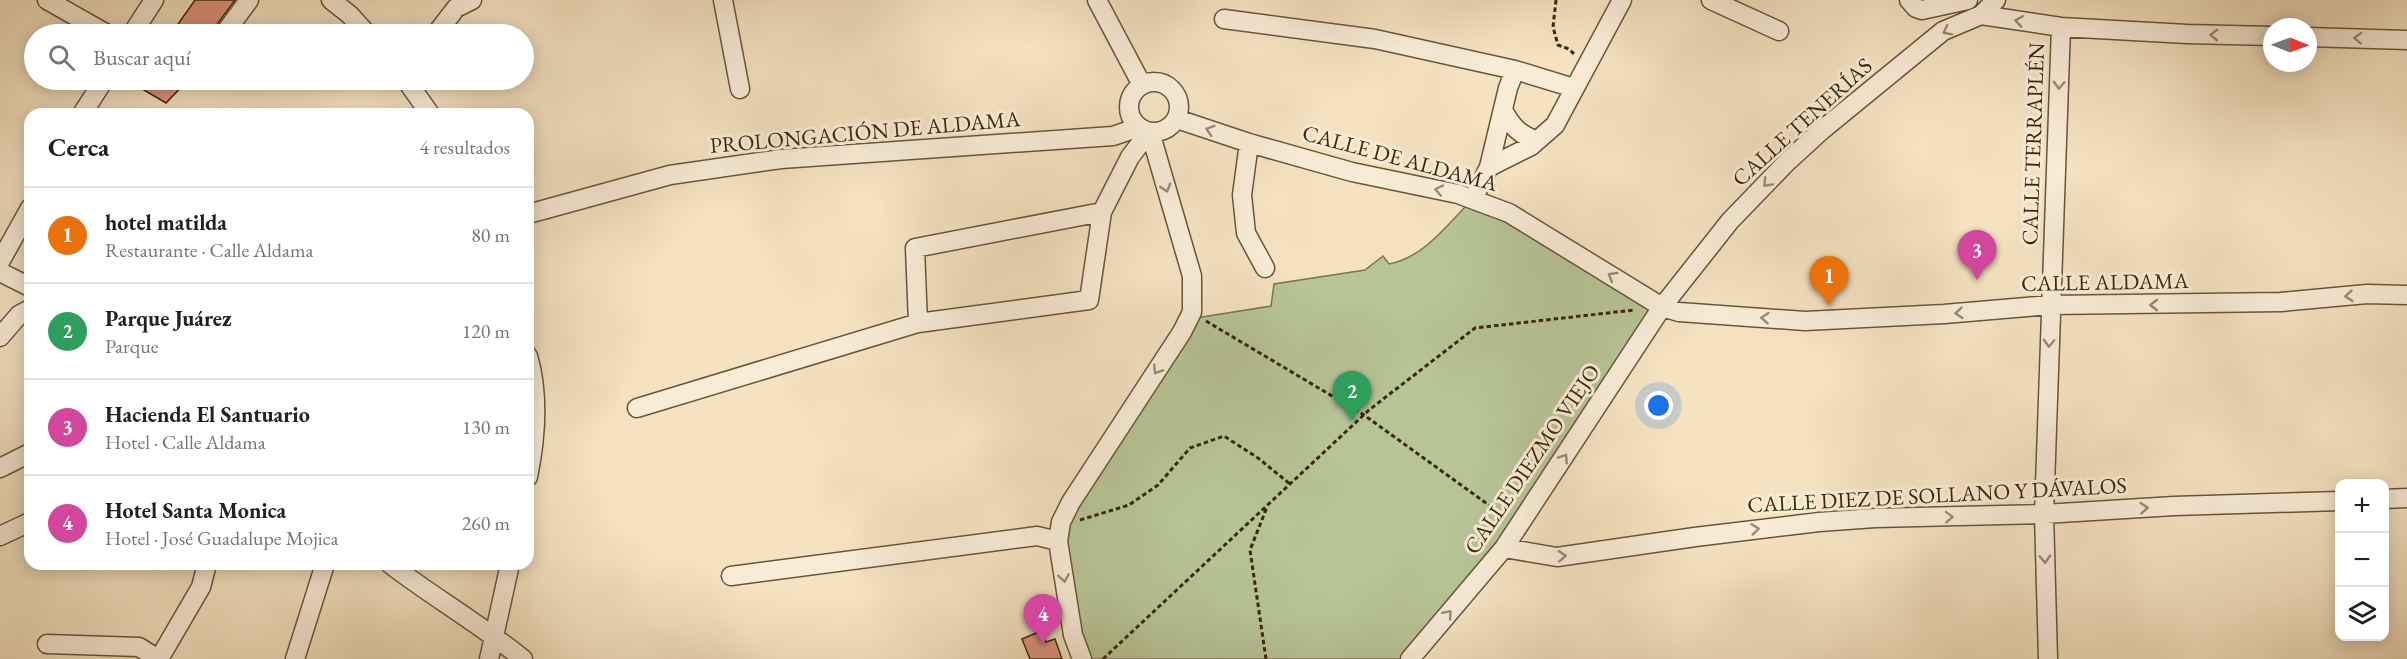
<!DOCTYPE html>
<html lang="es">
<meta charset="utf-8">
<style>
:root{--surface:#fff;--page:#f2f2f2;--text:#202124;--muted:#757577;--line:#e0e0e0;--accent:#b45309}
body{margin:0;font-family:"EB Garamond",serif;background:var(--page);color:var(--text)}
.controls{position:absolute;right:18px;bottom:18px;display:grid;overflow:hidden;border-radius:12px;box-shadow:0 3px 15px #0003}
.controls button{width:54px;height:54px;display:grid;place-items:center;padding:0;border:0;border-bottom:2px solid var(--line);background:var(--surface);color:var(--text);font:30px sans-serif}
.compass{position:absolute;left:2263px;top:18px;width:54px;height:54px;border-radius:50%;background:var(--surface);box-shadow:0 3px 15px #0003;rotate:91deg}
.you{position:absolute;left:1659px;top:406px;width:21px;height:21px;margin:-15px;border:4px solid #fff;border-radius:50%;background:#1a73e8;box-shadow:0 0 0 9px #1a73e833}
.badge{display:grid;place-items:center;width:39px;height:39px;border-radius:50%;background:var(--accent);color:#fff;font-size:20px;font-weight:700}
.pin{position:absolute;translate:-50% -50px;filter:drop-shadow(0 2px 3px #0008)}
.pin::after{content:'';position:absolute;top:32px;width:21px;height:18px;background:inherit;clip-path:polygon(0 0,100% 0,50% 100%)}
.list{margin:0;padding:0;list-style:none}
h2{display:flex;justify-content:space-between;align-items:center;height:78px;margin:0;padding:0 24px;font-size:26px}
h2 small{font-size:20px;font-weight:400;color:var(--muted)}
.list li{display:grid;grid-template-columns:39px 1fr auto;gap:18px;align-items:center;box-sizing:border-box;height:96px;padding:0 24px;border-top:2px solid var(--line)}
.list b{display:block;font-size:22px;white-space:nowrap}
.list p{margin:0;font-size:20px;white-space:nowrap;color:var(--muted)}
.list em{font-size:20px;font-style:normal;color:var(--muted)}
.icon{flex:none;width:33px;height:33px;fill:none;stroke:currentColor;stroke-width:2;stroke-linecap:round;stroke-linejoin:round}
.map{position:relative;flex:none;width:2407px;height:659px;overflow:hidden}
.search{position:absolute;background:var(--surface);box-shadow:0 3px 15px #0003;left:24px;top:24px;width:510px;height:66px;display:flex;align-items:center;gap:15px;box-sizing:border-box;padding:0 21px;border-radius:33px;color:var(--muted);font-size:22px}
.panel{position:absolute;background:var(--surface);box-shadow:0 3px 15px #0003;left:24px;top:108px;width:510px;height:462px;border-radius:18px}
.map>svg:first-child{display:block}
.green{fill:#b7c496;stroke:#797650;stroke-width:1.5}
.building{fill:#e0937f;stroke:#3b2709;stroke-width:1.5}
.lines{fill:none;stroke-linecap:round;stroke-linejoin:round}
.minor-casing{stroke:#695637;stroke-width:21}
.path{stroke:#3b2709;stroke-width:3;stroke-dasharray:4.5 3;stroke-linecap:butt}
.minor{stroke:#f8ecd7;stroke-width:18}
.oneway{stroke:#9a8a70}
.labels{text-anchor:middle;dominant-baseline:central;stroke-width:6;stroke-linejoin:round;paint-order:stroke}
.street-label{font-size:22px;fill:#3b2709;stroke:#f8ecd7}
</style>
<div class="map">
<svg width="2407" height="659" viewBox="0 0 2407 659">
<rect width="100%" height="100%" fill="#f4e2c1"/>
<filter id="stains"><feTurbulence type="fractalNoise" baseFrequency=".00333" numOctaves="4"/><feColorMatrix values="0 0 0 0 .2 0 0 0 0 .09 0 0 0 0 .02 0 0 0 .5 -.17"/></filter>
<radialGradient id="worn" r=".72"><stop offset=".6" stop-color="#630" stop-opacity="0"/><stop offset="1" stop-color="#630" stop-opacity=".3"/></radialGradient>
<!-- green -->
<path class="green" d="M1469,203L1507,217L1651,307L1502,538L1401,659H1088L1079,635L1062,542L1073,504L1196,318L1271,306L1274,284L1365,270L1383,256L1389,264C1424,257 1445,227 1469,203Z"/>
<!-- building -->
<path class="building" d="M195,0H235L215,27L213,34H171Z
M127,80H188L166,103Z
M1041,631L1046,642L1055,639L1062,659H1030L1022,639Z"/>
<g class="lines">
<defs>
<path id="minor" d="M47,0L107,34
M331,0L350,15L367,34
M723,0L740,89
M1097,0L1142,85
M1711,0L1779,31
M1909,0L1916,8L1922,10L1968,0
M1981,15L2061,27L2187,34L2272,36
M1224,19L1375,39L1515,70L1574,88
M132,34L154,0
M224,34L249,0
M436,34L456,8L472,0
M2308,37L2407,40
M406,80L430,114
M1129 107a25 25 0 1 1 50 0a25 25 0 1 1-50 0Z
M1503,110C1512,127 1519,134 1537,141
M82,114L104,80
M1177,119L1249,143L1352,172L1458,194L1509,213L1662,307L1679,312L1805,321L1944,314L2050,305L2281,302L2367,294L2407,295
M1249,143L1242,195L1246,233L1265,268
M1489,167L1508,88L1515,70
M1473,199L1489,167L1531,146L1555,125L1622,0
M528,214L670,175L781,159L1113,136L1139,127
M0,262L30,208
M0,272L30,287
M918,323L915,248L1102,212
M0,337L19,315L30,309
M528,356C539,394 536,438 528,477
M637,408L918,323L1089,300L1102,212L1130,157L1149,132
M0,468L30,453
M2384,499L2407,498
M0,536L30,522
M1504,548L1557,557L1695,537L1819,522L1875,518L2044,514L2174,506L2340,501
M390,564C433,597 480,624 523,659
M731,576L1037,536L1058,541
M47,644L139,647L158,659
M159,659L201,587L207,564
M295,659L325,564
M489,659L510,564
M1082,659L1073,635L1058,541L1061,522L1071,502L1182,332L1192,312V276L1150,132
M1410,659L1504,548L1662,307L1730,221L1787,162L1822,130L1943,31L1981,15L1996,0
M2048,659L2044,514L2061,27"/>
</defs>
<!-- minor casing -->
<use href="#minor" class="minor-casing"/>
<!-- path -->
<path class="path" d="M1556,0L1553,27L1558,45L1569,49L1575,55
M1206,321L1364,415L1504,516
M1080,520L1129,505L1158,485L1190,448L1224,436L1258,458L1290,484
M1103,659L1369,410L1475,328L1634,310
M1266,659L1250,550L1267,507"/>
<!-- minor -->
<use href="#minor" class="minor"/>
</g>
<!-- one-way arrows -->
<defs><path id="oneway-chevron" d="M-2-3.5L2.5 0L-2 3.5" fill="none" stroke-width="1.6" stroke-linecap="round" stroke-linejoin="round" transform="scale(1.5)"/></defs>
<g class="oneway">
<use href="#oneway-chevron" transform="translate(2019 21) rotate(-172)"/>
<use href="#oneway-chevron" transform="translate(1947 31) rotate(153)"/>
<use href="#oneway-chevron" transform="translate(2214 35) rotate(-179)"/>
<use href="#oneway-chevron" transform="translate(2358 38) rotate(-178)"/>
<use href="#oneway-chevron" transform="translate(2059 85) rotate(92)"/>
<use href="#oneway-chevron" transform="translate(1210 130) rotate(-162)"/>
<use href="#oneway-chevron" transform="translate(1767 183) rotate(133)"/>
<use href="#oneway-chevron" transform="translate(1166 188) rotate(73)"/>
<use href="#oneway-chevron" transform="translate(1439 190) rotate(-168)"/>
<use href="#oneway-chevron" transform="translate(1612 276) rotate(-149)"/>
<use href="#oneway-chevron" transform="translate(2349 296) rotate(175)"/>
<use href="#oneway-chevron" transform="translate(2154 305) rotate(180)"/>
<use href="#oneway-chevron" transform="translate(1959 313) rotate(175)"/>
<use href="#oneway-chevron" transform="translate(1765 318) rotate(-176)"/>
<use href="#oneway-chevron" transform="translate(2049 343) rotate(92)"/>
<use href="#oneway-chevron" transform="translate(1157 370) rotate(123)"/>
<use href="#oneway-chevron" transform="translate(1564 458) rotate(-57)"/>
<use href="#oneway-chevron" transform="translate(2144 508) rotate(-4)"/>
<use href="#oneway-chevron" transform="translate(1949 517) rotate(-2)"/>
<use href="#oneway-chevron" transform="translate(1755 529) rotate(-7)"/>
<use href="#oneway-chevron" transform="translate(1562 556) rotate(-3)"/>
<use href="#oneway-chevron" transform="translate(2045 559) rotate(88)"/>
<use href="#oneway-chevron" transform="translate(1064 578) rotate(81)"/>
<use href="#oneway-chevron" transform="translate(1448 614) rotate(-50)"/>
</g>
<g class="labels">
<!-- street labels -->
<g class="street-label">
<text transform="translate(1802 122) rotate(-42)">CALLE TENERÍAS</text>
<text transform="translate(865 132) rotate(-5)">PROLONGACIÓN DE ALDAMA</text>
<text transform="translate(2033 144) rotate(-88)">CALLE TERRAPLÉN</text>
<text transform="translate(1400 158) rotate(15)">CALLE DE ALDAMA</text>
<text transform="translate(2105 282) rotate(-1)">CALLE ALDAMA</text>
<text transform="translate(1532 459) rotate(-56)">CALLE DIEZMO VIEJO</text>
<text transform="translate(1937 495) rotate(-3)">CALLE DIEZ DE SOLLANO Y DÁVALOS</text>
</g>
</g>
<rect width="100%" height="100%" filter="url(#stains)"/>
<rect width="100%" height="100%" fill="url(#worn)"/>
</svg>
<div class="controls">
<button>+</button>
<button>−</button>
<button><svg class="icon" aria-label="layers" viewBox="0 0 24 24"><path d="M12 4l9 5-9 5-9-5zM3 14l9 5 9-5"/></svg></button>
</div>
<svg class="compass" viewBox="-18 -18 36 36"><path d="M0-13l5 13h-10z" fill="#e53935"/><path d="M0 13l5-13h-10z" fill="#757577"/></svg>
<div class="you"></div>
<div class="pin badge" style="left:1829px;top:306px;background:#e8710a">1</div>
<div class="pin badge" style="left:1352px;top:421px;background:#2e9e5b">2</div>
<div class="pin badge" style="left:1977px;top:280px;background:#d1479c">3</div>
<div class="pin badge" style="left:1043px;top:644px;background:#d1479c">4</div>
<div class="search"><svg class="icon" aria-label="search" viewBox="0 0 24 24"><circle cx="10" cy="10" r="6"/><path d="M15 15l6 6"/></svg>Buscar aquí</div>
<section class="panel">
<h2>Cerca<small>4 resultados</small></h2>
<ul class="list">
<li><span class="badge" style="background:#e8710a">1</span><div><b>hotel matilda</b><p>Restaurante · Calle Aldama</p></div><em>80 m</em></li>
<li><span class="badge" style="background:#2e9e5b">2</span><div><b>Parque Juárez</b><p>Parque</p></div><em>120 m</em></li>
<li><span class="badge" style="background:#d1479c">3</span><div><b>Hacienda El Santuario</b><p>Hotel · Calle Aldama</p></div><em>130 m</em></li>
<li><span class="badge" style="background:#d1479c">4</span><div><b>Hotel Santa Monica</b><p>Hotel · José Guadalupe Mojica</p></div><em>260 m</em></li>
</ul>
</section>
</div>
